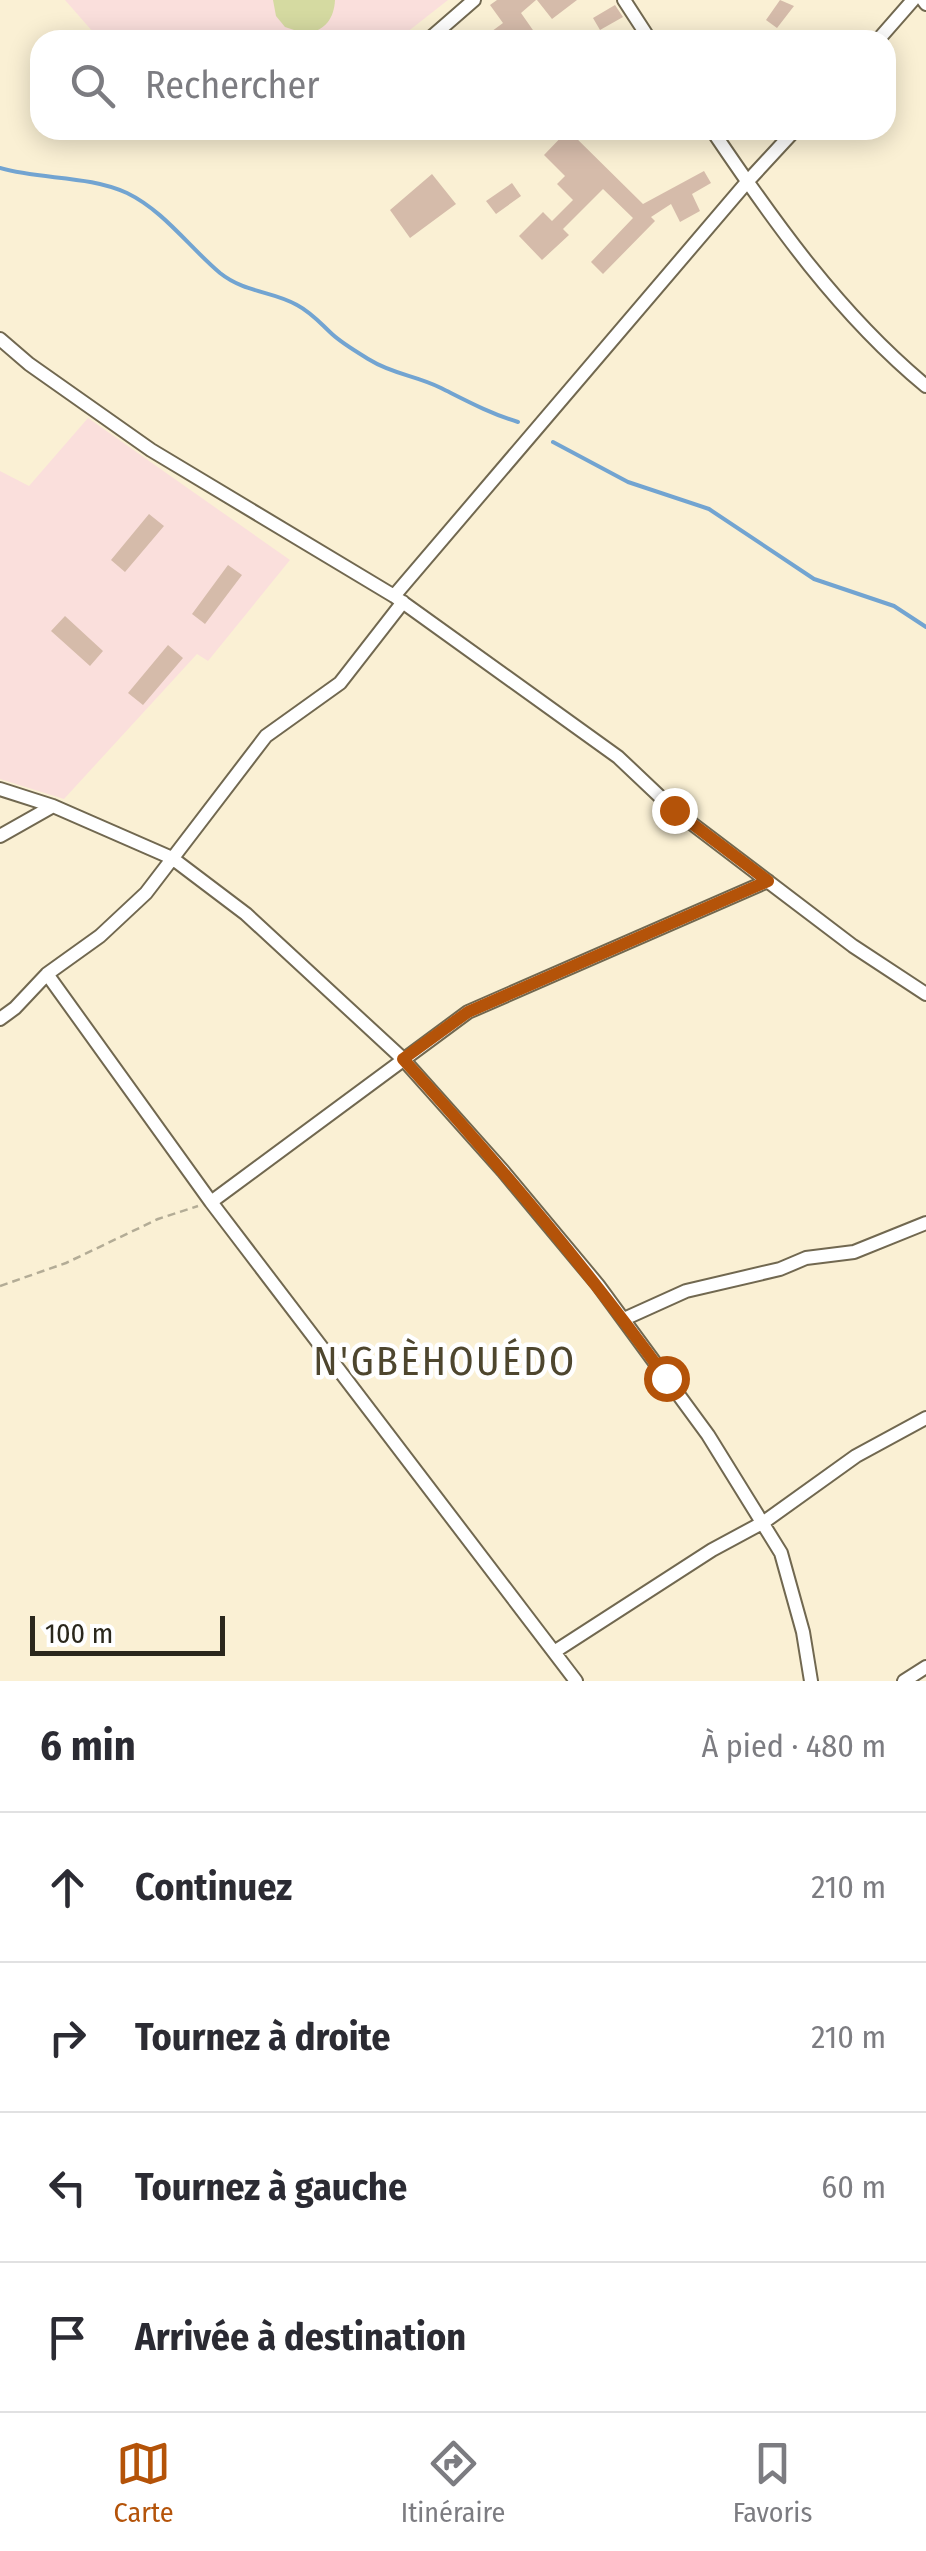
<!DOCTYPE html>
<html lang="fr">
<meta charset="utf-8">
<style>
:root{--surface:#fff;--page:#f2f2f3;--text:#2b2b33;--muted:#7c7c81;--line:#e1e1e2;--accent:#b45309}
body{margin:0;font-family:"Fira Sans Condensed",sans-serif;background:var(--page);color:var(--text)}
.scale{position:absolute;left:30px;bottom:25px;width:195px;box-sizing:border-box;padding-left:10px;border:5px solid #2a271c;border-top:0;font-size:28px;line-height:35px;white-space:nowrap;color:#2a271c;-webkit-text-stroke:8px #fff;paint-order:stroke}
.stop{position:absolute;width:30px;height:30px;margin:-22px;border:8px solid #b45309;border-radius:50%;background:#fff}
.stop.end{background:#b45309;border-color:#fff;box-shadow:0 2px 10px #0008}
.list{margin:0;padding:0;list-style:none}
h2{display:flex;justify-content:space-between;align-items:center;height:130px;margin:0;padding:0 40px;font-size:42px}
h2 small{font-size:32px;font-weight:400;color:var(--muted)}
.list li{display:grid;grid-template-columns:65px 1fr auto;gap:30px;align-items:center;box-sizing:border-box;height:150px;padding:0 40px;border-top:2px solid var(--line)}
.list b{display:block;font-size:38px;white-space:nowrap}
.list em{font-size:32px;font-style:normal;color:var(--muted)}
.icon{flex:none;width:55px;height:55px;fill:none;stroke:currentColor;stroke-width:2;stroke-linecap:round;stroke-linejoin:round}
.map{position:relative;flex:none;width:926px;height:1681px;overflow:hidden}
.search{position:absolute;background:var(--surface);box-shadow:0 5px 25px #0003;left:30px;right:30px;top:30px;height:110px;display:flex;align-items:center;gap:25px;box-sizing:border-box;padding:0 35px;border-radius:30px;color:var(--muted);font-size:38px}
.sheet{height:730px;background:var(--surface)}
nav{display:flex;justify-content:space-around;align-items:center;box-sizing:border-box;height:140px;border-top:2px solid var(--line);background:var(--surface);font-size:28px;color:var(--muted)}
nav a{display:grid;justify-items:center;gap:5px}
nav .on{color:var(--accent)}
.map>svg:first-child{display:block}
.education{fill:#fadfdc}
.green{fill:#d5daa1}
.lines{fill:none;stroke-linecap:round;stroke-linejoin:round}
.stream{stroke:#72a4d1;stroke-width:4}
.building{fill:#d5bbaa}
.minor-casing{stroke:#716850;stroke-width:16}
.path{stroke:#b3ac96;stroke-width:2.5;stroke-dasharray:8 5;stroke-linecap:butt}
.minor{stroke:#fff;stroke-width:12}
.route{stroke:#b45309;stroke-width:12}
.labels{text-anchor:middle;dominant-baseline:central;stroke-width:9;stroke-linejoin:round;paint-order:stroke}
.quarter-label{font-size:40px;letter-spacing:2.5px;fill:#4e462e;stroke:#fff}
</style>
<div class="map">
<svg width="926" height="1681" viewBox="0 0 926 1681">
<rect width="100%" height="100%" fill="#faf0d4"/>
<!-- education -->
<path class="education" d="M65,0H448L397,40H237L231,33L221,40H100Z
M88,418L290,560L208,661L197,654L64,799L0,779V471L29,486Z"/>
<!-- green -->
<path class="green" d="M335,0C334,19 325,30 306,34L285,27L276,16L273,0Z"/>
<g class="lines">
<!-- stream -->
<path class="stream" d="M0,168C41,180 88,175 127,193C164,211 189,247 220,273C245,293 273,291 297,305C312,313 320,323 332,334C343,344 357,352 370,360C392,374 418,376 441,388C467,401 489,413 518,422
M553,442L628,482L709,509L814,579L894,606L926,627"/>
</g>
<!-- building -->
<path class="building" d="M497,0H536L521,13L535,33L526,40H480L503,23L490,5Z
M537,0H577L552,19Z
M780,0L794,6L777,28L766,20Z
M615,5L623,17L600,30L593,18Z
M568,130L643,204L704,171L711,183L692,194L700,211L680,222L671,204L651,217L655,221L603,274L591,262L633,218L603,189L563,229L569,235L542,260L519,236L543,212L552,221L573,200L557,184L565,176L544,155Z
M432,174L456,204L410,238L390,210Z
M512,183L521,196L496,214L486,201Z
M149,514L164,526L125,572L111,560Z
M228,565L242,575L205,624L192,614Z
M65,616L103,651L90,666L51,631Z
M168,645L183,658L143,705L128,693Z"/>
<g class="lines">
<defs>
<path id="minor" d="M624,0L650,40
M923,0L926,4
M428,40L474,0
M878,40L913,0
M712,130C774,222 840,315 926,386
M0,339L29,364L151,450L394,596L618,757L674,810L853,946L926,994
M394,596L747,182L795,130
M0,789L53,806L172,858L246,914L403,1059L503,1171L598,1285L708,1435L781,1553L803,1632L811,1681
M0,836L53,806
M47,974L211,1202L576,1681
M0,1019L15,1008L47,974L100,936L146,893L266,736L340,683L403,602
M211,1202L468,1012L768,881
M624,1319L686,1291L780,1269L806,1258L854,1252L926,1223
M554,1652L712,1550L764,1522L856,1456L926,1418
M904,1681L926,1667"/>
</defs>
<!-- minor casing -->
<use href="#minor" class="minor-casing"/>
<!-- path -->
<path class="path" d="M0,1286L66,1263L158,1219L198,1206"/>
<!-- minor -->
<use href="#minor" class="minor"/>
</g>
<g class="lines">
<!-- route -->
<path class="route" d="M666,1378C585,1266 496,1161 403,1059L468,1012L768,881L674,810"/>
</g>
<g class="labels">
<!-- quarter labels -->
<g class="quarter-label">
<text x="445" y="1362">N'GBÈHOUÉDO</text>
</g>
</g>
</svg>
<div class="scale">100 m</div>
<div class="stop" style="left:666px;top:1378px"></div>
<div class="stop end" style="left:674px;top:810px"></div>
<div class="search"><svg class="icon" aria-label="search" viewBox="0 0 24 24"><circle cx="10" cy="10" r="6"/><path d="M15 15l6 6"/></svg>Rechercher</div>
</div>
<section class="sheet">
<h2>6 min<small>À pied · 480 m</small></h2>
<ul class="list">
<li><svg class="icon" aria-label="ahead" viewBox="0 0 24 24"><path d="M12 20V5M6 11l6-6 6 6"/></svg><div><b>Continuez</b></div><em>210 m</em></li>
<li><svg class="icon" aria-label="right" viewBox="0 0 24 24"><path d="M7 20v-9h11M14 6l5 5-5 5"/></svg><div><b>Tournez à droite</b></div><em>210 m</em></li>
<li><svg class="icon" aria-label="left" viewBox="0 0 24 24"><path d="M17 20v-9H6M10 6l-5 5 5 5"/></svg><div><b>Tournez à gauche</b></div><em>60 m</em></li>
<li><svg class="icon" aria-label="arrive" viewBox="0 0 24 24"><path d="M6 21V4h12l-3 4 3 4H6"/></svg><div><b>Arrivée à destination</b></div></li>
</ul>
</section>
<nav>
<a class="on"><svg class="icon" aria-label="map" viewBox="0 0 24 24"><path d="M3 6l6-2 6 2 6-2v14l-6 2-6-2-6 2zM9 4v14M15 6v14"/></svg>Carte</a>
<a><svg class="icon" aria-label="directions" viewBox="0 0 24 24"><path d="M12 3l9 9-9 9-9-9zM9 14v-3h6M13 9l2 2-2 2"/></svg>Itinéraire</a>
<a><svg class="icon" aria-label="saved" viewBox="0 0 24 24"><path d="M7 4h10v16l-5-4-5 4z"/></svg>Favoris</a>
</nav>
